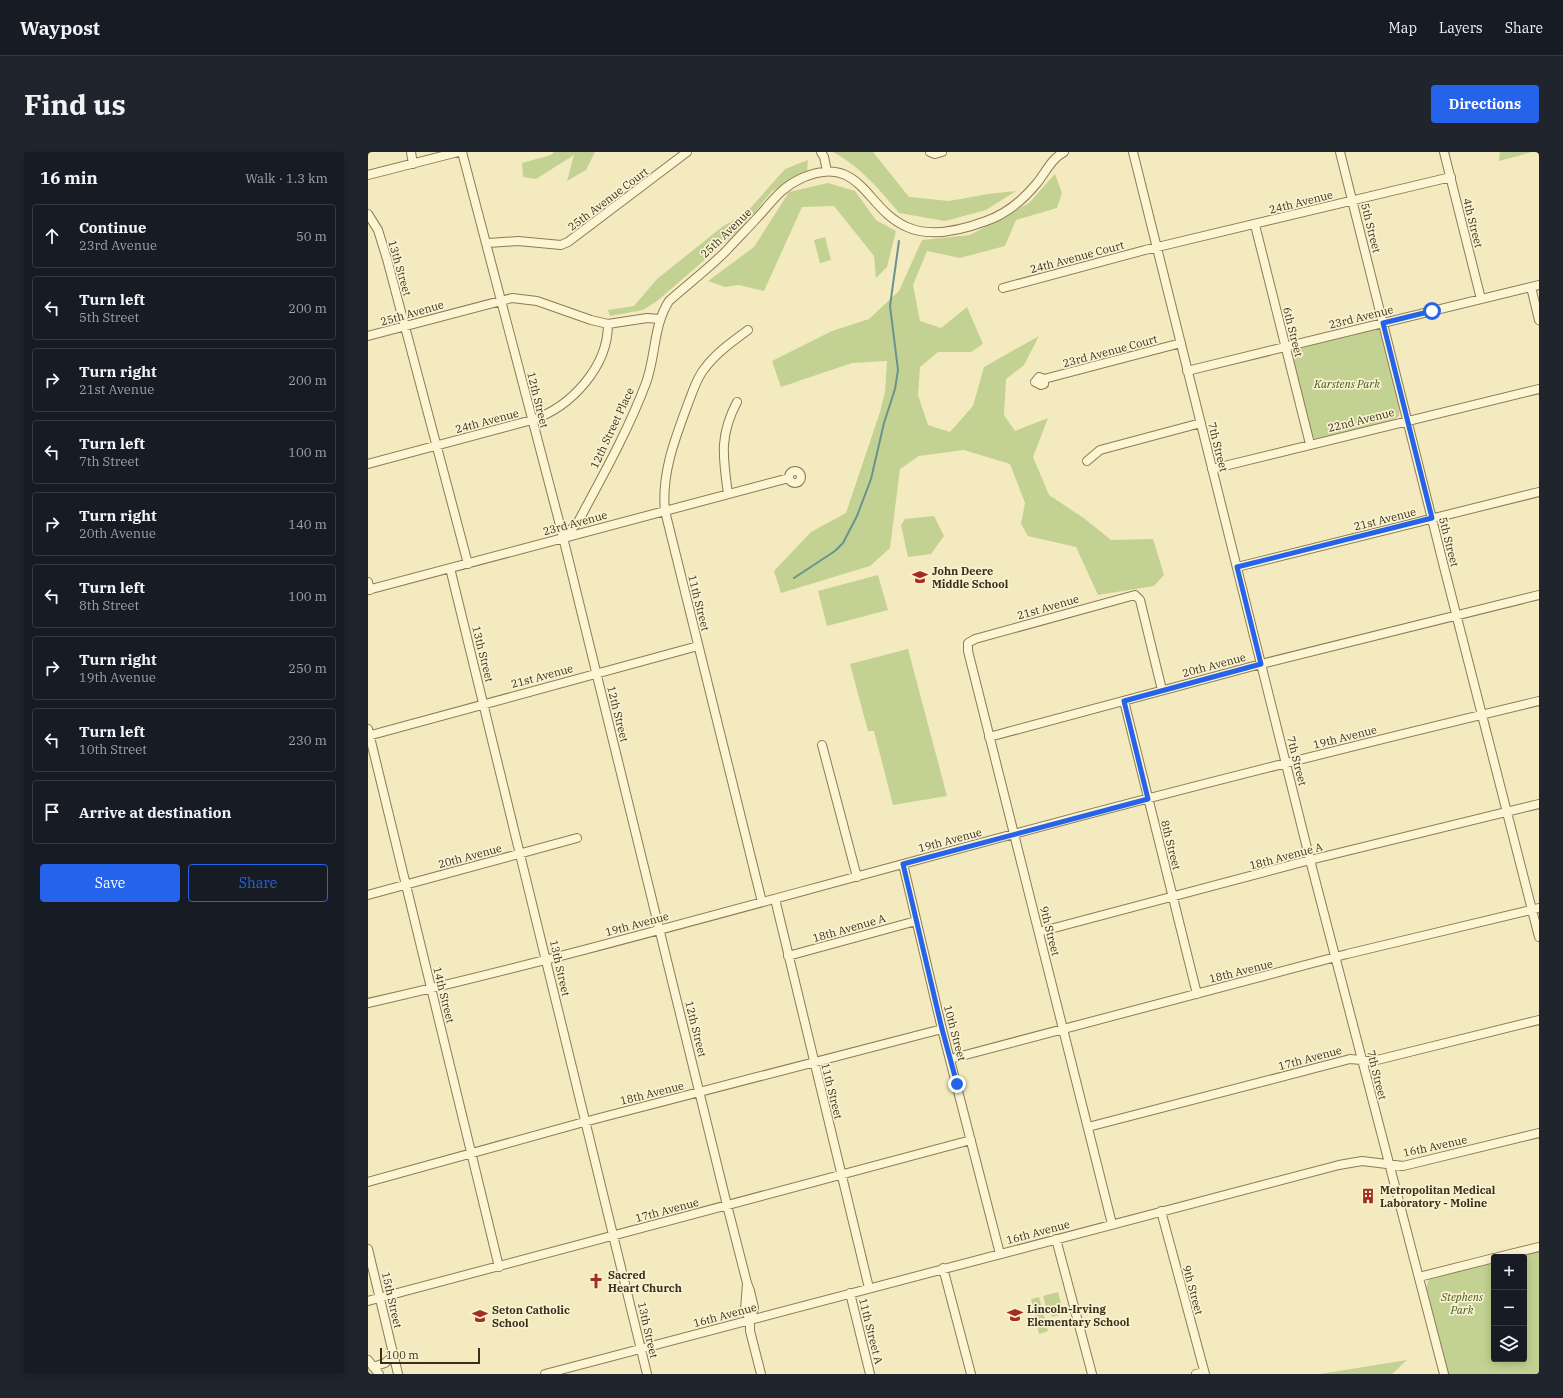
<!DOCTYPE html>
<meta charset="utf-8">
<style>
:root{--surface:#171b24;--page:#20242c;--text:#f1f3f6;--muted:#9ea1a6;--line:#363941;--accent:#2563eb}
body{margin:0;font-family:"IBM Plex Serif",serif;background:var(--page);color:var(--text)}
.controls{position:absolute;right:12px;bottom:12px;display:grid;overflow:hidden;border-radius:4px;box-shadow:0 2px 10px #0003}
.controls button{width:36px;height:36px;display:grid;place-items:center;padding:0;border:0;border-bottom:1px solid var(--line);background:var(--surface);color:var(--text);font:20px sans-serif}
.scale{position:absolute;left:12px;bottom:10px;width:100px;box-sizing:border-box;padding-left:4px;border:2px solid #3b2f1b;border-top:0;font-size:11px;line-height:14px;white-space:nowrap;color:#3b2f1b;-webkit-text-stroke:3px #f9f2d0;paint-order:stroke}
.stop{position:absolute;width:12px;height:12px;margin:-9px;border:3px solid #2563eb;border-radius:50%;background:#fff}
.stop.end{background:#2563eb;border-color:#fff;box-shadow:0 1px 4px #0008}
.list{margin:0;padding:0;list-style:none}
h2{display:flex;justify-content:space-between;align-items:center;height:52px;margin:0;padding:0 16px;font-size:17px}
h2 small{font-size:13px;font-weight:400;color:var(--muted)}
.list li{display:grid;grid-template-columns:26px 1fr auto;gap:12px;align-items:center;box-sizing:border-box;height:64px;margin:0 8px 8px;padding:0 8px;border:1px solid var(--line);border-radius:4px}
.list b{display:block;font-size:15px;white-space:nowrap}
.list p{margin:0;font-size:13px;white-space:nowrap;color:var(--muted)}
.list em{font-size:13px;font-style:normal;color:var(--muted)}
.actions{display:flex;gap:8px;padding:12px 16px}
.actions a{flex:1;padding:9px 0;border:1px solid var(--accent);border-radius:4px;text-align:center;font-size:14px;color:var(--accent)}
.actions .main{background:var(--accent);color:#fff}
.icon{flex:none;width:22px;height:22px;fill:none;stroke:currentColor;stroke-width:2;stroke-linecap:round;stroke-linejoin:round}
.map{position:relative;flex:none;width:1171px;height:1222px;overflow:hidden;border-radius:4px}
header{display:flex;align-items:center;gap:24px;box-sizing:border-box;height:56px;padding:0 20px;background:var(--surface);border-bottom:1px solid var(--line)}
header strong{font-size:19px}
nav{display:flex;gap:22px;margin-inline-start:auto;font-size:14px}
.intro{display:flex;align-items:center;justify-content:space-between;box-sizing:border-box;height:96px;padding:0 24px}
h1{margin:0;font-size:28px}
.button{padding:10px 18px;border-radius:4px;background:var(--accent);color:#fff;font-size:14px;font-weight:700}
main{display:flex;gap:24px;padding:0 24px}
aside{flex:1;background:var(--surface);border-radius:4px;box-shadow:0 2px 10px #0003}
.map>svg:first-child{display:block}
.green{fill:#c3d292}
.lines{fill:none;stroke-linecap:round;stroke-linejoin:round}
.stream{stroke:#69938e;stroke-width:2}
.minor-casing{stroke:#8e7a55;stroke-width:10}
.minor{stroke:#fcf5d3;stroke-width:8}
.route{stroke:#2563eb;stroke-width:5}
.labels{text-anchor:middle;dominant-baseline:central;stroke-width:3.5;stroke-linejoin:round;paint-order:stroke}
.street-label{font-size:11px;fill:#3b2f1b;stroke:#f9f2d0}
.park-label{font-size:11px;font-style:italic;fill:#455a20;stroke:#f9f2d0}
.poi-label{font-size:11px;font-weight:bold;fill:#3b2f1b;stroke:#f9f2d0;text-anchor:start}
</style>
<header>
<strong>Waypost</strong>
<nav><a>Map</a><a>Layers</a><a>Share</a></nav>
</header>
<div class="intro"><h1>Find us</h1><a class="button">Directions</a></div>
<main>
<aside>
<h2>16 min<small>Walk · 1.3 km</small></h2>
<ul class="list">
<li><svg class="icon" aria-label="ahead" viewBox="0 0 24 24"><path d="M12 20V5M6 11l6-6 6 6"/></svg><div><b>Continue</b><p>23rd Avenue</p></div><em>50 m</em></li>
<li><svg class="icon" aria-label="left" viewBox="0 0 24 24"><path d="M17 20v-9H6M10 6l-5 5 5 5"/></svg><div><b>Turn left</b><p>5th Street</p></div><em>200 m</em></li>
<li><svg class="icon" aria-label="right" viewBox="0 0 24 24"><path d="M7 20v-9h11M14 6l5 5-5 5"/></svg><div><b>Turn right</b><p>21st Avenue</p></div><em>200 m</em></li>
<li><svg class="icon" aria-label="left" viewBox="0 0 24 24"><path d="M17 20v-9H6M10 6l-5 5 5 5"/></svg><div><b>Turn left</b><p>7th Street</p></div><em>100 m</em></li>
<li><svg class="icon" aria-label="right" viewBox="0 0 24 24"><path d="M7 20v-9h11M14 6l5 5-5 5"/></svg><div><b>Turn right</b><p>20th Avenue</p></div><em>140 m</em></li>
<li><svg class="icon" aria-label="left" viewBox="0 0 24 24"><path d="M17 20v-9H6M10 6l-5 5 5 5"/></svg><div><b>Turn left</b><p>8th Street</p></div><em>100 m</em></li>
<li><svg class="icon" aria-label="right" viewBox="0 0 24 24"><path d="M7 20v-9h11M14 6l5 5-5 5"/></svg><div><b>Turn right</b><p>19th Avenue</p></div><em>250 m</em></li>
<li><svg class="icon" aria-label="left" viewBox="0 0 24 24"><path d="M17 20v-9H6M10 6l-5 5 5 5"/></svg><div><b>Turn left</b><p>10th Street</p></div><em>230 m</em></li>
<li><svg class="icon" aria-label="arrive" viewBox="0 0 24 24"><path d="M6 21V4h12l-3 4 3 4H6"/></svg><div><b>Arrive at destination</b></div></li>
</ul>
<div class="actions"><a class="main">Save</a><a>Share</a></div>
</aside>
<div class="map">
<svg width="1171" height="1222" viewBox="0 0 1171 1222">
<rect width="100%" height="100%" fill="#f3eabf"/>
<!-- green -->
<path class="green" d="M186,0H227L218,18L199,29L206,3L168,27L155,25L154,11L183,3Z
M465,0H505L541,45L581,49L620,42L648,39L618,58L577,69L531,61C510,36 494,16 465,0Z
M1132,0H1164L1131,9Z
M440,8L439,19L404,39L377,73L289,149L275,158L242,164L240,158L266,154L289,127L354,75L378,61L417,17Z
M687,22L694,41L689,56L648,68L637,94L592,106L559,99L545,133L552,169L573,176L599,155L615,192L603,200H570L552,215L550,243L560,273L582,280L605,254L616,215L671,184L656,213L638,227L636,263L647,279L680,266L665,305L681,343L717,367L743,388L785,387L796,423L786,434L730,443L708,395L660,384L653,372L657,351L642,312L596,298L551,304L532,317L522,396L502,414L413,441L406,419L443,380L478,361L512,260L517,240L519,209L484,211L413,235L404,209L464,179L501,167L531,139L554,88L602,83L661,51Z
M460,31L487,39L508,68L528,79L519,115L508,126L506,104L466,54L434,55L396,139L371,133L357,135L340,129L386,95L421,40Z
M457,85L463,108L452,111L446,88Z
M1006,177L1013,179L1032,256L1031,264L1026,267L955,286L947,287L944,283L924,201L925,198Z
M566,364L576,384L563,402L540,405L533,373L537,367Z
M510,423L520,458L459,474L450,439Z
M540,497L579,644L525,653L506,579H500L482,512Z
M1171,1098V1222H1080L1058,1136L1061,1127L1126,1110V1207H1156V1105H1145Z
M690,1140L696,1162L684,1165L683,1161L680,1162L675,1144Z
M671,1145L680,1179L671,1182L663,1147Z
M1039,1208L1024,1222H952Z"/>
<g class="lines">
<!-- stream -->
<path class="stream" d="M426,426L467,399L475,391L489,364L503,327L516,271L527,237L530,218L522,154L531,89"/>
<defs>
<path id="minor" d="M43,0L45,12
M94,0L192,373L359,1053L379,1131L382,1139L386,1156L382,1168V1179L393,1222
M453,0L456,5L459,19
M562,0L567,2L574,0
M765,0L942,708L1076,1222
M972,0L1076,415L1171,785
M1076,0L1113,147
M0,23L90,0
M0,62L10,78L19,107L100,412
M887,73L942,292
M120,91L150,89L193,93L200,90L319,0
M1163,135L1171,168
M635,136L777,98L1083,25
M380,178C365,189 348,201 337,216C329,225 325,239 321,249C308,284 293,321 297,359L394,750
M0,184L144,146L169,149L223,168L240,172L279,166L292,167
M819,219L1171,133
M676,227V232L673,233L667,230L671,225L676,227L813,191
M719,309L732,298L833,271
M0,312L164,268C203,255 240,215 240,172
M844,317L1171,237
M421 325a6 6 0 1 1 12 0a6 6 0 1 1-12 0Z
M360,342C355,305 351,284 369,250
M195,386L210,370C234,325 260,279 278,231C288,204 285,174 301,149C320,132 340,117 358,99C368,88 379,77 389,66C405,49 412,36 434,26C493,0 498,58 539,75C563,86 594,78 618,69C638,62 656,47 669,31C678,20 683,7 696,0
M869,415L1171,340
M82,416L279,1222
M0,430L2,438
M0,438L421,326
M756,549L829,842
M0,577L131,1115
M0,584L330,494
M621,585L893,512L1171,443
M454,593L489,725
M535,712L574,877L632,1102
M0,743L209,686
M407,747L501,1136
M671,780L942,708L1171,652
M420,804L548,769
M0,851C180,810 357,760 535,712C746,654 958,600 1171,549
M582,907L979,802L1171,756
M720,975L982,907L1005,909L1171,868
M0,1030L216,970L574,877
M793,1059L837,1222
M744,1072L600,499V491L607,487L767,443L772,448L794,538
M688,1087L724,1222
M0,1097L30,1222
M1130,1105L1171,1095
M575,1116L603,1222
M1051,1125L1126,1106
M379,1131L377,1158L382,1168
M482,1141L502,1222
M0,1149L603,988
M0,1208L11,1222
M5,1215L17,1211L25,1204
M177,1222L971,1013L994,1009L1035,1014L1171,981
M828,1222L836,1220"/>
</defs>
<!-- minor casing -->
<use href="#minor" class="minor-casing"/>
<!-- minor -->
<use href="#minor" class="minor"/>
</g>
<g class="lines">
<!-- route -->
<path class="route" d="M589,932L574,877L535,712L780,647L756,549L893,512L869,415L1064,366L1015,171L1064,159"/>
</g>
<!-- icons -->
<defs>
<symbol id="school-bare" viewBox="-9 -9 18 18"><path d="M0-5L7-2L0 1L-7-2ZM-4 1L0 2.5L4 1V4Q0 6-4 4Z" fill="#a42d1e" stroke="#f9f2d0" stroke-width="2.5" paint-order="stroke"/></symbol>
<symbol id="building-bare" viewBox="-9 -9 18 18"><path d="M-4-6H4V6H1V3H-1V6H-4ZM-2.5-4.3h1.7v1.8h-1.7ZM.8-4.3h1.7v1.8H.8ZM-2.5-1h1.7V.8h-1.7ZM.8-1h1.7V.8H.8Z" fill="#a42d1e" stroke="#f9f2d0" stroke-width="2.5" paint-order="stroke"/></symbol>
<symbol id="church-bare" viewBox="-9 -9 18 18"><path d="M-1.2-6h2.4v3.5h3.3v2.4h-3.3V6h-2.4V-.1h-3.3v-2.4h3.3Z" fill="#a42d1e" stroke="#f9f2d0" stroke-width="2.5" paint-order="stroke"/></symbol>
</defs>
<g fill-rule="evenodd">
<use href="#school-bare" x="541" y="414" width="22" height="22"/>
<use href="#building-bare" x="989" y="1033" width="22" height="22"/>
<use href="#church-bare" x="217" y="1118" width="22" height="22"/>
<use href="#school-bare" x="636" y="1152" width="22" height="22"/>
<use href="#school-bare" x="101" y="1153" width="22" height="22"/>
</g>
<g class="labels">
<!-- street labels -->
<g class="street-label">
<text transform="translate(240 47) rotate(-37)">25th Avenue Court</text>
<text transform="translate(933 50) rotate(-14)">24th Avenue</text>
<text transform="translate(1105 71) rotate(76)">4th Street</text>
<text transform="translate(1003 76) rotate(76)">5th Street</text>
<text transform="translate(358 81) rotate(-44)">25th Avenue</text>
<text transform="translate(709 105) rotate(-15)">24th Avenue Court</text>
<text transform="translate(32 116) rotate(74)">13th Street</text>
<text transform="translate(44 161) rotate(-16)">25th Avenue</text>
<text transform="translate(993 165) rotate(-14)">23rd Avenue</text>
<text transform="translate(925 180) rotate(76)">6th Street</text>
<text transform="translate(742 199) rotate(-15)">23rd Avenue Court</text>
<text transform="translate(170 248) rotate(76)">12th Street</text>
<text transform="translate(993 268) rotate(-14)">22nd Avenue</text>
<text transform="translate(119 269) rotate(-15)">24th Avenue</text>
<text transform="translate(244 276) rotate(-65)">12th Street Place</text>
<text transform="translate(850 295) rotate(76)">7th Street</text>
<text transform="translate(1017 367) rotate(-14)">21st Avenue</text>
<text transform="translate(207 371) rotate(-15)">23rd Avenue</text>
<text transform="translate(1081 390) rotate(76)">5th Street</text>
<text transform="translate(331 451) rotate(76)">11th Street</text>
<text transform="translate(680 455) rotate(-16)">21st Avenue</text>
<text transform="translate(115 502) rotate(76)">13th Street</text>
<text transform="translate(846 513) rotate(-15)">20th Avenue</text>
<text transform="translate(174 524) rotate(-15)">21st Avenue</text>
<text transform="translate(250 562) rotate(76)">12th Street</text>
<text transform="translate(977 585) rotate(-14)">19th Avenue</text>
<text transform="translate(929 609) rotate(76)">7th Street</text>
<text transform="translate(582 688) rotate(-15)">19th Avenue</text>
<text transform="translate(803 693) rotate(76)">8th Street</text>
<text transform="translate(102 704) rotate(-15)">20th Avenue</text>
<text transform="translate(918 704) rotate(-15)">18th Avenue A</text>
<text transform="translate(269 772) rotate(-15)">19th Avenue</text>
<text transform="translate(481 776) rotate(-16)">18th Avenue A</text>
<text transform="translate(682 779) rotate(76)">9th Street</text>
<text transform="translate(192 816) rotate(77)">13th Street</text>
<text transform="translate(873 819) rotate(-14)">18th Avenue</text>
<text transform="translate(76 843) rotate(76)">14th Street</text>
<text transform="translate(328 877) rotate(76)">12th Street</text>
<text transform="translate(587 881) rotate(75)">10th Street</text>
<text transform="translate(942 906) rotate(-15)">17th Avenue</text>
<text transform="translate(1009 923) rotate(76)">7th Street</text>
<text transform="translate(464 939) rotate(76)">11th Street</text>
<text transform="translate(284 941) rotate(-14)">18th Avenue</text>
<text transform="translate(1067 994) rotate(-12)">16th Avenue</text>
<text transform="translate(299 1058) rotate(-15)">17th Avenue</text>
<text transform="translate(670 1080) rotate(-15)">16th Avenue</text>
<text transform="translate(825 1138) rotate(75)">9th Street</text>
<text transform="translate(24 1148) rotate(77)">15th Street</text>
<text transform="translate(357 1163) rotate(-15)">16th Avenue</text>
<text transform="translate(280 1178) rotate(77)">13th Street</text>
<text transform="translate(503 1179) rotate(76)">11th Street A</text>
</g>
<!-- park labels -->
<g class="park-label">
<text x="979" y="232">Karstens Park</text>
<text x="1094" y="1145">Stephens<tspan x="1094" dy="13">Park</tspan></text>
</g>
<!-- poi labels -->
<g class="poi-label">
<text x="564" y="419">John Deere<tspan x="564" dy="13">Middle School</tspan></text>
<text x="1012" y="1038">Metropolitan Medical<tspan x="1012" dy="13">Laboratory - Moline</tspan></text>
<text x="240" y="1123">Sacred<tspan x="240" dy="13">Heart Church</tspan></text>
<text x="659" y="1157">Lincoln-Irving<tspan x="659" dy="13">Elementary School</tspan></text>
<text x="124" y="1158">Seton Catholic<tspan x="124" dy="13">School</tspan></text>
</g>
</g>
</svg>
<div class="controls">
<button>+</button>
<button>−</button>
<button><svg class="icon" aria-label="layers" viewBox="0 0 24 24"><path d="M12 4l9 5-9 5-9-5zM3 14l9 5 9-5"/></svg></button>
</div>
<div class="scale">100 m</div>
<div class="stop" style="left:1064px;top:159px"></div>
<div class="stop end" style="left:589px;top:932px"></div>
</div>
</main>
